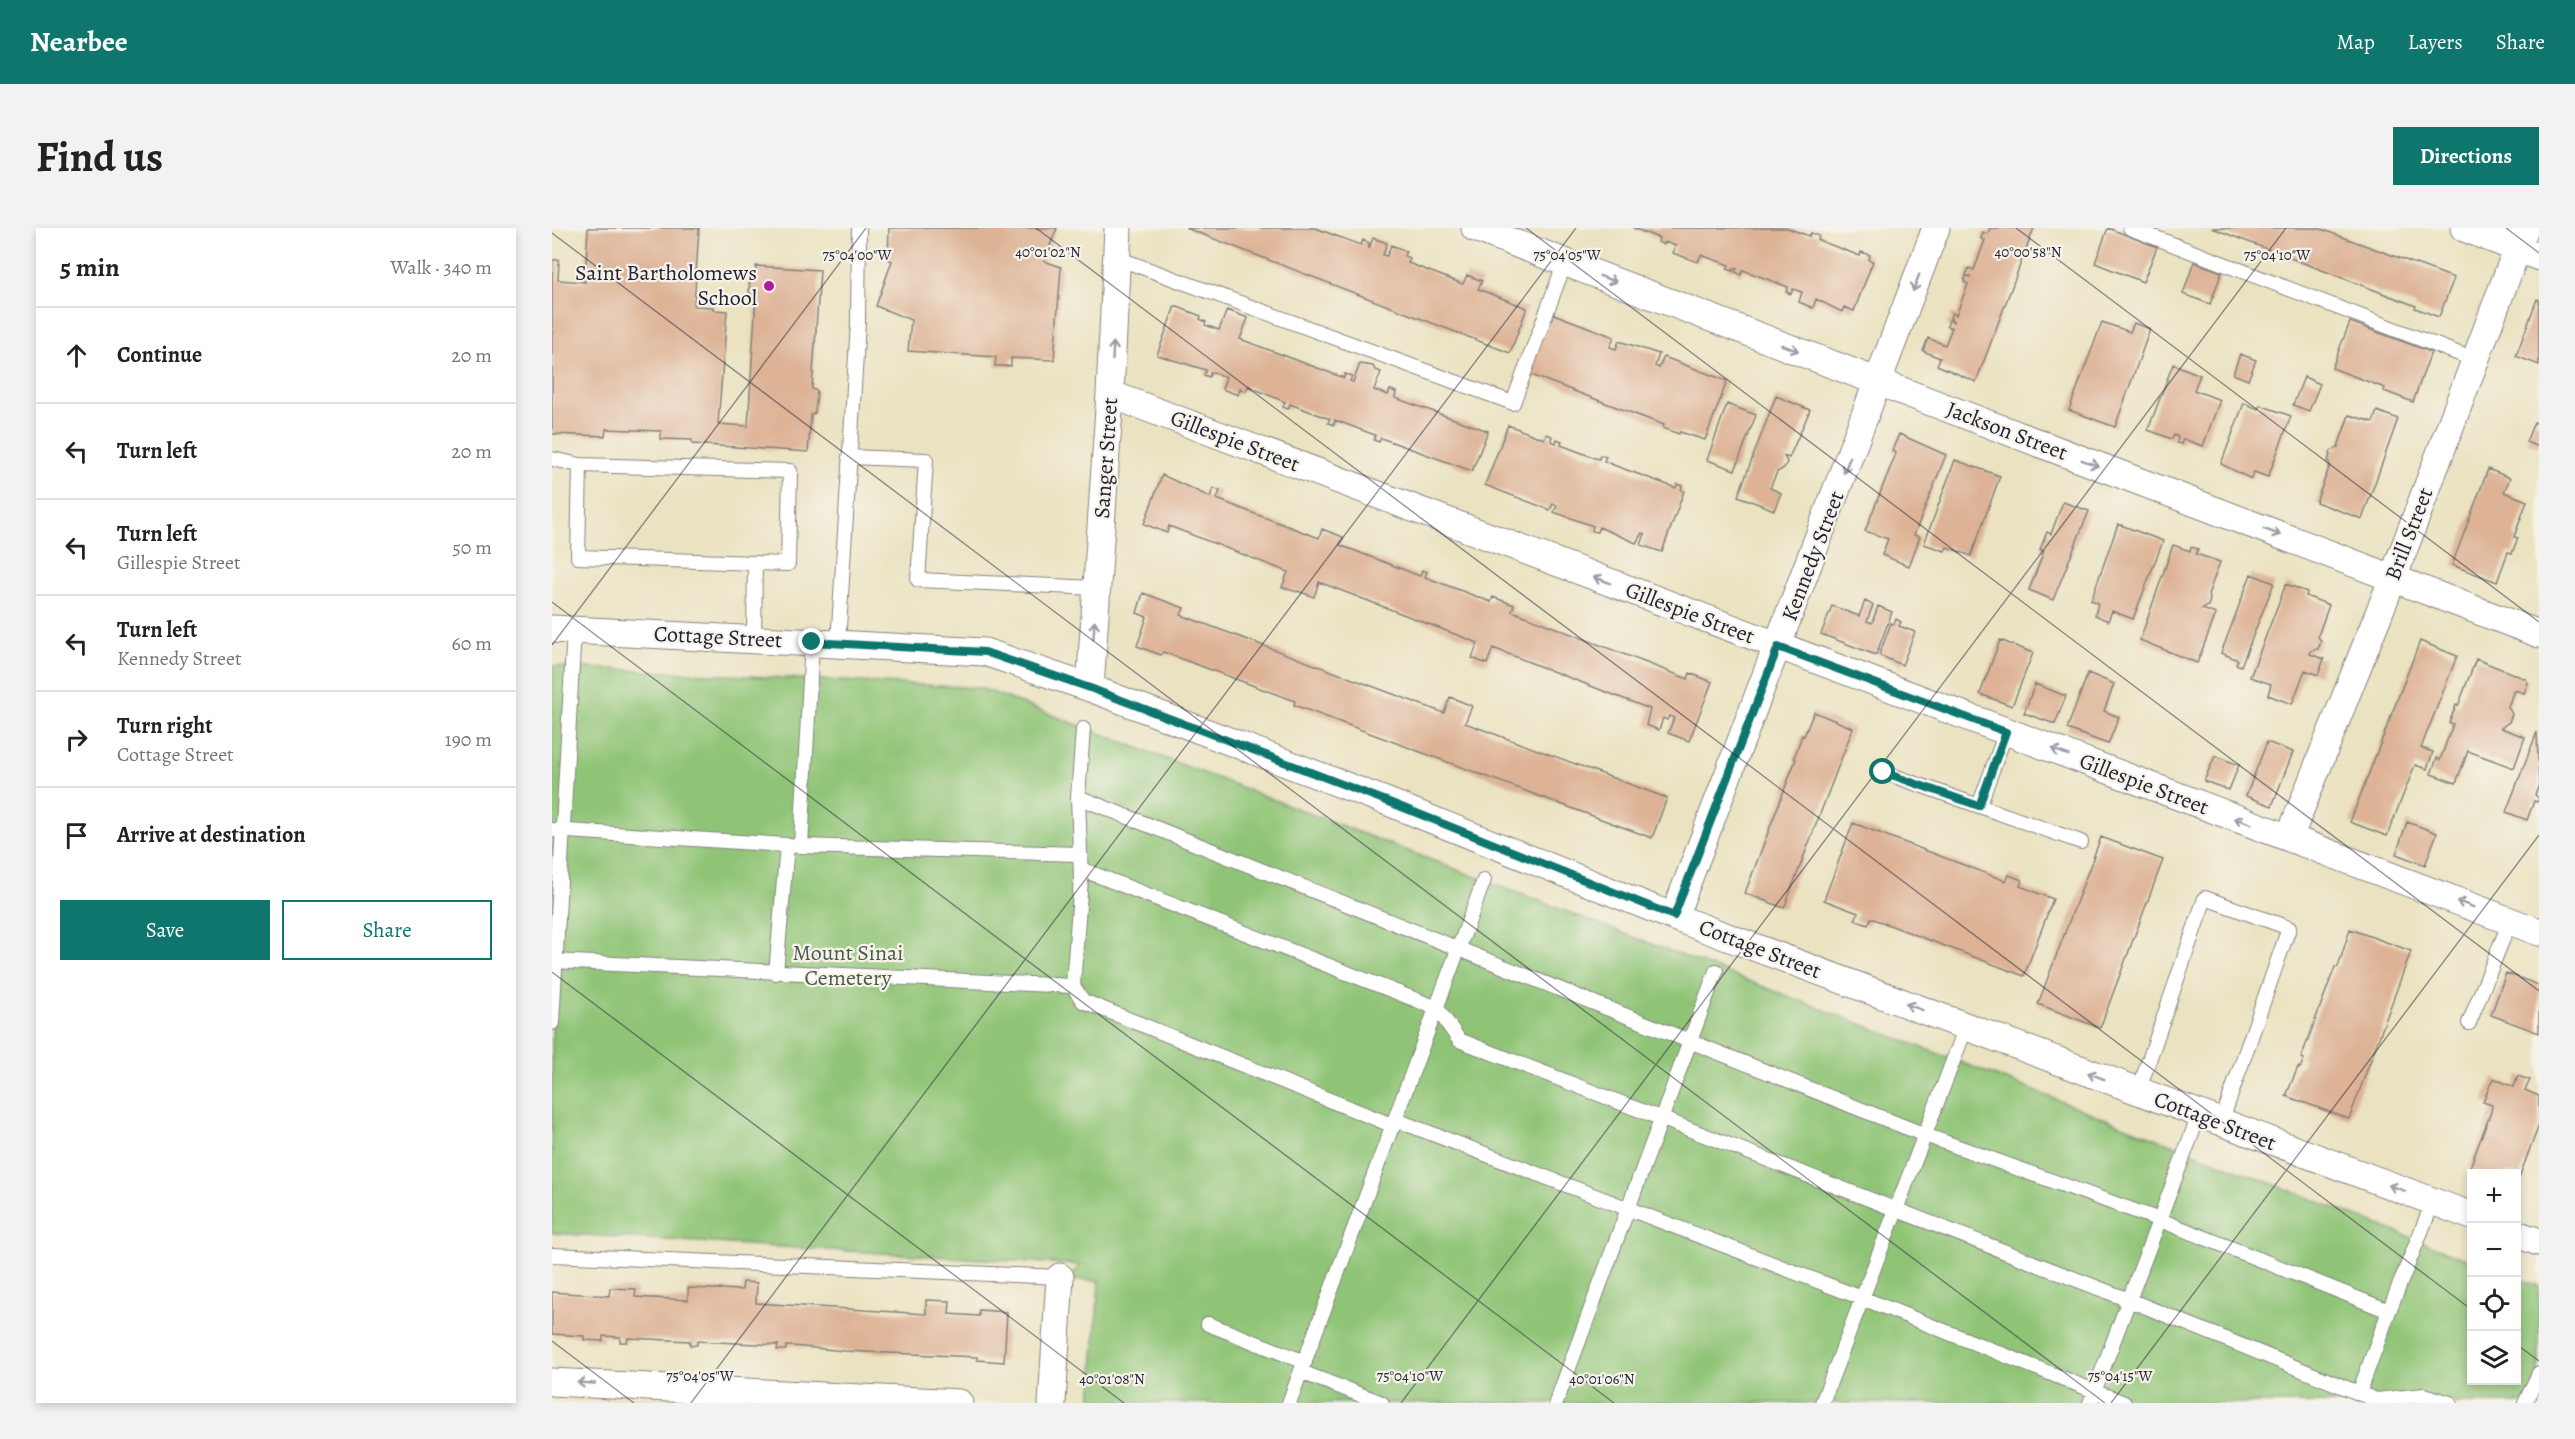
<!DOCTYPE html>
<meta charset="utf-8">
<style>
:root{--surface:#fff;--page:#f2f2f2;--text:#222;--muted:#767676;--line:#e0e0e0;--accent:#0f766e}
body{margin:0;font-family:Alegreya,serif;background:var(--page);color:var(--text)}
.controls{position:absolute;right:18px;bottom:18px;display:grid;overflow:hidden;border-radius:0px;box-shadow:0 3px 9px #0003}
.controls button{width:54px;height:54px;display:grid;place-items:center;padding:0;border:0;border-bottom:2px solid var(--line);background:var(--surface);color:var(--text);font:30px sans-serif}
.stop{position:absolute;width:18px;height:18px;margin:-14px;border:4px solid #0f766e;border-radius:50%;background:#fff}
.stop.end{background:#0f766e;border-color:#fff;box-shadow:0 2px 6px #0008}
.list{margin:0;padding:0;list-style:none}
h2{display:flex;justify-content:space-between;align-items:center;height:78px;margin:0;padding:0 24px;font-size:26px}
h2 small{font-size:20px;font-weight:400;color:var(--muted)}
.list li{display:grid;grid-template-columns:39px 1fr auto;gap:18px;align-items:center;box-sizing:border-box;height:96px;padding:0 24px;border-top:2px solid var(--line)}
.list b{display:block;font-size:22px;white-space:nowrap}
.list p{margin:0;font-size:20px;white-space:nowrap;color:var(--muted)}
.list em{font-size:20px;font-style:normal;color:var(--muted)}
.actions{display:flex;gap:12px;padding:18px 24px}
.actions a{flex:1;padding:14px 0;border:2px solid var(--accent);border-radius:0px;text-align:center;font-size:21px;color:var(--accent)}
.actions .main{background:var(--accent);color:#fff}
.icon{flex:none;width:33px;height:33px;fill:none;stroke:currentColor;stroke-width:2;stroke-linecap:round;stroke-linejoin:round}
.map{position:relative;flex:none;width:1987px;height:1175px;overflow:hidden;border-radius:0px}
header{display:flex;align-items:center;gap:36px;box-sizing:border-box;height:84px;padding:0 30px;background:var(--accent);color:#fff}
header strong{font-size:28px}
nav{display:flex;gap:33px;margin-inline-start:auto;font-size:21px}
.intro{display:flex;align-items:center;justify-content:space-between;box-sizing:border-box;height:144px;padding:0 36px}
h1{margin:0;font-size:42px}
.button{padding:15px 27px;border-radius:0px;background:var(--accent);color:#fff;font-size:21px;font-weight:700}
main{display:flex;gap:36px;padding:0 36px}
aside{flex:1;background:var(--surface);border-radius:0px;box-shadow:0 3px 9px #0003}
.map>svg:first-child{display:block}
.green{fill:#8fc476;stroke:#587358;stroke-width:1.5}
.building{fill:#ddb295}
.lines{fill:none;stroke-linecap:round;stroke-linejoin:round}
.lane-casing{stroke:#86827e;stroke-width:16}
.street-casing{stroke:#86827e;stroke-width:29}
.lane{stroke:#fff;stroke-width:14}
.street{stroke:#fff;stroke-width:27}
.oneway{stroke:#9c9ca7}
.route{stroke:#0f766e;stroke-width:8}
.ticks{fill:none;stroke:#22223b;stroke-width:1.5;stroke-opacity:0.45}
.poi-dot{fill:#b5179e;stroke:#f7f3e8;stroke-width:2}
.labels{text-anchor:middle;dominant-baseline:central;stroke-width:4.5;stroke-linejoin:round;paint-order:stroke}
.poi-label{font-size:22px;fill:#22223b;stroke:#f7f3e8;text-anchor:end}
.street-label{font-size:22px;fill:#22223b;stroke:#f7f3e8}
.park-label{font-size:22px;fill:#485b50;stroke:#f7f3e8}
.ticks-label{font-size:15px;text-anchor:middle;fill:#22223b;stroke:#f7f3e8;stroke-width:4.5;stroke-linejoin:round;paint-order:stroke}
</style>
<header>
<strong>Nearbee</strong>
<nav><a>Map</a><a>Layers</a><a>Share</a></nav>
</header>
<div class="intro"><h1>Find us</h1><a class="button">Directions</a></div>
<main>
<aside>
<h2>5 min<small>Walk · 340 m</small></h2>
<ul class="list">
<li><svg class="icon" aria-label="ahead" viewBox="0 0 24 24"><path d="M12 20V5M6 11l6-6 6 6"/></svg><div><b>Continue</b></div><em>20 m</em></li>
<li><svg class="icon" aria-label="left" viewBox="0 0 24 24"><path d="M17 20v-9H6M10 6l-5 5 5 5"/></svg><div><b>Turn left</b></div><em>20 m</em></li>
<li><svg class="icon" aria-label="left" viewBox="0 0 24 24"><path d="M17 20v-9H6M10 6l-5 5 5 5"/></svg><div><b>Turn left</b><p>Gillespie Street</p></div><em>50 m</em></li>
<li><svg class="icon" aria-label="left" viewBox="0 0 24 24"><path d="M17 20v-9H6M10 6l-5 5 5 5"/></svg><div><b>Turn left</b><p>Kennedy Street</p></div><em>60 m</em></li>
<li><svg class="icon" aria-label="right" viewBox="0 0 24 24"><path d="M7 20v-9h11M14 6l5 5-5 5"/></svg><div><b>Turn right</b><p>Cottage Street</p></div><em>190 m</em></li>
<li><svg class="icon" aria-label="arrive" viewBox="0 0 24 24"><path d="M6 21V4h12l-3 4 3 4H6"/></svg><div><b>Arrive at destination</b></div></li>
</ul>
<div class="actions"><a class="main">Save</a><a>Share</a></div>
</aside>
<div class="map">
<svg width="1987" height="1175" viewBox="0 0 1987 1175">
<rect width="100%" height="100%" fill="#f7f3e8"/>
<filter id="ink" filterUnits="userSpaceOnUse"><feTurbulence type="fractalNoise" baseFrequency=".0167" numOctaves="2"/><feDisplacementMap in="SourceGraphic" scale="12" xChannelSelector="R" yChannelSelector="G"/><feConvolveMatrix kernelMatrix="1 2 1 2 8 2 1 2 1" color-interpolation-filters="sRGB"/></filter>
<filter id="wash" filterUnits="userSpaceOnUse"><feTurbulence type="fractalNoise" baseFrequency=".008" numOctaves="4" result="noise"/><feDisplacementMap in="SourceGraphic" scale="24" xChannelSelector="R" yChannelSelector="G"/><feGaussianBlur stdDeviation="1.35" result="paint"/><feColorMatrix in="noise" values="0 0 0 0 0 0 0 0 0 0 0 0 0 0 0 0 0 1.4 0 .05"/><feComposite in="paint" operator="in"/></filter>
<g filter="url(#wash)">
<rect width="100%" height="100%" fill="#eae2c0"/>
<!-- green -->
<path class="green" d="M0,438L429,460L1403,832L1919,1033L1920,1152H1964L1965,1050L1987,1058V1175H539L547,1053L517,1052L528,1037L0,1005Z"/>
<g id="blocks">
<!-- building -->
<path class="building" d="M36,0H147L142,78L161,79V82L175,83L166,196L196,198L204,69L197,65L198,47L204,43V38L268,42L260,161L265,163L263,185L259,187L256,224L140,216V212L108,211L109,203L54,201L53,208L0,206V32H7L6,52L33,54Z
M337,0H505L492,33L509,39L502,132L459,130V138H443L444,129L356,123L359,92L324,78L340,33L336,31Z
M634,0H763L809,17L811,12L817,15V21L821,10L835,15L831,27L835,28L839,17L854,23L852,28L858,30L856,35L911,56L915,47L930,53L926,61L975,80L958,125Z
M1081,0H1235L1257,8L1259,5L1267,8L1266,12L1308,28L1309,24L1318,27L1317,32L1321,33L1302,83L1292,79L1290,84L1264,71L1261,80L1247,74L1250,64L1241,61L1239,66L1234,64L1236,59L1191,42L1189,47L1183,44L1185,41L1182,40L1181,43L1175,41L1177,37L1174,36L1149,27L1146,34L1121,25L1124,18L1113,14L1112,17L1106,14L1107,10Z
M1438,0H1482L1424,154L1385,137L1388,130L1371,123L1376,110L1393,117L1400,100L1395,98L1397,92L1402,94L1398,90L1400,85L1404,87L1416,56L1412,54L1414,48L1419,49L1414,47L1417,40L1422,42L1433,12L1429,11L1431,4L1436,6Z
M1556,0L1605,19L1591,54L1543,35Z
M1660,0H1766L1902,50L1887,89L1863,80L1864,78Z
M1642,34L1670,44L1658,76L1631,66Z
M1985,71L1987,72V137L1964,128Z
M623,78L649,88L648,91L654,94L653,97L667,102L675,82L696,90L688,111L792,150L793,146L800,148L798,153L801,154L808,136L821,138L823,142L829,144L822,162L836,167L838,162L844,164L843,170L936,203L920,243L829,210L827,214L822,212L823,207L783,192L782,197L776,195L778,191L738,176L736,181L731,179L733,174L696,158L694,163L688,161L686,167L670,161L674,149L659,144L657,149L652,147L654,142L605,127Z
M999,85L1062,109L1058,119L1064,121L1067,113L1107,126L1103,138L1107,140L1112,129L1175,153L1153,212L1128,204L1127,206L1111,200L1112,197L974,145Z
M1550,94L1578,104L1582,95L1598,101L1563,199L1517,182Z
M1798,94L1879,124L1861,174L1832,163L1833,160L1780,140Z
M1688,126L1704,132L1696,152L1681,146Z
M1621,136L1648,147L1642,162L1668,172L1651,218L1631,211L1629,216L1625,215L1626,209L1622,207L1620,211L1596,202Z
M1752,149L1768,156L1757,183L1741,177Z
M1224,168L1258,182L1237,230L1232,228L1235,234L1232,240L1225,244L1218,260L1229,265L1222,282L1186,268Z
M1692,175L1706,181L1708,177L1739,188L1716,249L1702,244L1699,251L1669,236Z
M1175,176L1204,187L1183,242L1155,232Z
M1825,183L1846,191L1810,291L1764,274L1778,237L1776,233L1779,223L1786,219L1797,187L1821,194Z
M1982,194L1987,196V219L1974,214Z
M956,197L992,211L994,206L1000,208L999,213L1004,215L1005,211L1010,213L1009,217L1043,230L1047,231L1048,227L1054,229L1052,233L1064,238L1124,260L1125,256L1130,258L1129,262L1132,263L1110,324L1089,317L1093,306L1090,305L1084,315L1047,299L1045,304L1040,303L1041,298L1002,284L1005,278L1001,276L998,282L933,257Z
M1347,206L1394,227L1362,307L1368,309L1357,338L1330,327L1336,311L1313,303L1344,225L1340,223Z
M1403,232L1448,248L1419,328L1395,319L1393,323L1372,316Z
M1936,241L1958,250L1952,264L1975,273L1962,309L1966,310L1960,325L1956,324L1945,354L1900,337Z
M610,247L658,269L661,260L668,263L665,271L698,284L767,310L770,301L791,309L788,317L868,348L870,342L875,344L873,349L939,374L941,369L962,377L960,383L1136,451L1138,445L1160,454L1137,513L1116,505L1122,490L1120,489L1117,488L1115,492L1111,490L1107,502L1094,497L1098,481L941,420L935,436L920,430L926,415L767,354L762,369L746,363L745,364L730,359L736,344L617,298L615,305L592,296Z
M1511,274L1537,283L1501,372L1477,362L1492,323L1488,322L1495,304L1499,306Z
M1566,296L1611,313L1581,391L1560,383L1556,393L1543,387L1546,375L1539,372Z
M1621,317L1638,323L1639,319L1646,321L1644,326L1668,334L1656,367L1658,372L1656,378L1650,381L1664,386L1645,435L1588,412Z
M1699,346L1722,355L1689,438L1684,436L1686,432L1669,425Z
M1734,356L1755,364L1754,368L1777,377L1766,408L1769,414L1766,421L1759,423L1758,426L1772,431L1766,447L1753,442L1740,476L1716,467L1719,456L1698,449Z
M591,365L632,380L629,387L892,485L898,469L920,478L913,495L1115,570L1100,610L742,477L743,473L721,465L611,424L609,427L585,418L595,389L585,385Z
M1313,373L1321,377L1315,393L1320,395L1326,378L1340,384L1324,427L1269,406L1280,378L1307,388Z
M1344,391L1349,394L1347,398L1363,404L1350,437L1327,427L1339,395L1342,396Z
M1448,412L1481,425L1460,478L1428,466Z
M1868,413L1905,428L1869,520L1881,524L1875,541L1863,537L1835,608L1798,594Z
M1924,431L1974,451L1976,455L1972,465L1962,462L1956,479L1960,486L1957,494L1949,500L1973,509L1962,540L1916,523L1904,555L1879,546L1885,530L1888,532L1901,496L1897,495L1904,477L1906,478Z
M1536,445L1562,456L1552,483L1567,489L1556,516L1515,501Z
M1483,456L1514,468L1503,496L1472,485Z
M1262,484L1301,500L1232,680L1193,665L1244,531L1242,530L1250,507L1252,508Z
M1985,504L1987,557L1983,567L1987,570L1985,574L1982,573L1975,592L1954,584Z
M1715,514L1741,524L1720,578L1694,568Z
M1663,528L1687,537L1677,562L1652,553Z
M1855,594L1885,605L1873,637L1844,626Z
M1301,595L1454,653L1457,647L1470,652L1468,658L1501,671L1472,748L1319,690L1316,697L1303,692L1306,685L1272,672Z
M1549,609L1611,632L1548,800L1486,776Z
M1798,701L1859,723L1797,891L1734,868L1746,839L1748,840L1752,831L1749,830L1783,739H1786Z
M1954,745L1987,757V805L1939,787Z
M1966,848L1978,852L1973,862L1987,868V897L1965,955V945H1934L1918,939L1939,884L1940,877L1931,874L1941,850L1962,859Z
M191,1054L205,1055L204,1075L374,1086V1072L398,1073L397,1086L427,1088V1082L455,1084L452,1134L425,1132V1129L292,1123L241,1118H234V1122H225L226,1117L145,1113V1117H138V1113L76,1110L75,1114H68V1109L51,1108V1113L32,1112V1108L0,1106V1064L57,1068L58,1060L84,1061L83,1069L136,1072V1060L190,1062Z"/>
</g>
</g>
<g filter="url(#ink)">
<use href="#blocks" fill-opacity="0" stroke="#86827e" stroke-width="1.5"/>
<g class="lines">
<defs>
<path id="lane" d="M1578,0L1923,132
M565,30L961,175L1013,34
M297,229L374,232L366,352L544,360
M0,231L28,237
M28,237L238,243L236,336L26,329Z
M202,411L203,335
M286,416L306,95L307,0
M1331,544L1427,578L1454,504
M526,569L531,501
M1427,578L1529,614
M0,602L249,618L528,626
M249,618L260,414
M529,641L885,780L907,812L1577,1072L1824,1172L1872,1167
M0,733L521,758L531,773L842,898
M224,745L235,617
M521,758L529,651L526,569L1373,907L1608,992L1837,1083L1881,974
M0,795L22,402
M1917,795L1958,693
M1586,864L1653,670L1737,700L1669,895
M844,892L1310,1070L1572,1175
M0,1027L508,1049
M656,1096L753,1134
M749,1144L830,1175
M1807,1165L1837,1083
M1866,1169L1872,1167L1898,1175
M737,1175L932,652
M1004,1175L1164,743
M1270,1175L1414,799
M1538,1175L1647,887
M1973,1175L1987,1145"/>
<path id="street" d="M923,0L1987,406
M1912,0L1987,29
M558,166L1987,704
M0,401L433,424L538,460L836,574L1122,689L1920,988
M538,460L558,166L566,0
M1737,610L1841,350L1973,0
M1122,689L1384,0
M1964,1006L1987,1014
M0,1154L407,1175
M500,1175L508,1049"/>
</defs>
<!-- lane casing -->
<use href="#lane" class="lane-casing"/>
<!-- street casing -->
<use href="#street" class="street-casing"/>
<!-- lane -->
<use href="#lane" class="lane"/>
<!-- street -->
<use href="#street" class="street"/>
</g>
<!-- one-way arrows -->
<defs><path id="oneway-shaft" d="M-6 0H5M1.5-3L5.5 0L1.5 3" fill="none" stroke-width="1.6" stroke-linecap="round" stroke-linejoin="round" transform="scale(1.5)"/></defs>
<g class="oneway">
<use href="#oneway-shaft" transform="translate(1056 51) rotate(21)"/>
<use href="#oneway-shaft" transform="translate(1364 55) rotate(111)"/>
<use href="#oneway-shaft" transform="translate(1238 120) rotate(21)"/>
<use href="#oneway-shaft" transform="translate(561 123) rotate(-87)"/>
<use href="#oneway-shaft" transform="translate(1538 235) rotate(21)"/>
<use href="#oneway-shaft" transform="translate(1295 237) rotate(111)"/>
<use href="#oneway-shaft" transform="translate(1720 304) rotate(21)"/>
<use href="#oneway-shaft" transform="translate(1050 352) rotate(-159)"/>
<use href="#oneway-shaft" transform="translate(542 402) rotate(-86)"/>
<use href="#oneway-shaft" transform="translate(1508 524) rotate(-159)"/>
<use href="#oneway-shaft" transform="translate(1691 593) rotate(-159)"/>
<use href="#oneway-shaft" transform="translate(1913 676) rotate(-159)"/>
<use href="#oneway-shaft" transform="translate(1362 779) rotate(-159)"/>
<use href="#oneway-shaft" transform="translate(1544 848) rotate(-159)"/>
<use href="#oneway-shaft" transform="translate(1845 960) rotate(-160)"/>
<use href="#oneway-shaft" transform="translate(34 1155) rotate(-177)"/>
</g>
</g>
<g class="lines" filter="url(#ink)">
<!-- route -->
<path class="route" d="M260,414L433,424L538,460L837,574L1122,688L1226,419L1454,504L1427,578L1331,544"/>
</g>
<!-- ticks -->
<path class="ticks" d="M484,0L1920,1082M974,0L1987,763M1464,0L1987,394M1954,0L1987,25M0,5L1553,1175M0,374L1062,1175M0,417L314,0M0,744L572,1175M0,1113L82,1175M1964,1116L1987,1133M139,1175L1024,0M849,1175L1734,0M1559,1175L1987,607"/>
<!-- markers -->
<circle class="poi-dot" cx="217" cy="58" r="6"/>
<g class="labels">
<!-- poi labels -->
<g class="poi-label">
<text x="205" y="45">Saint Bartholomews<tspan x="205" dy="25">School</tspan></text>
</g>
<!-- street labels -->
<g class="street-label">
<text transform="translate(1455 203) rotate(21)">Jackson Street</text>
<text transform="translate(683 213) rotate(21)">Gillespie Street</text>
<text transform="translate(554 230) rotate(-86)">Sanger Street</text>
<text transform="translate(1857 306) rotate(-69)">Brill Street</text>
<text transform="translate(1261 328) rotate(-69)">Kennedy Street</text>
<text transform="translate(1138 385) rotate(21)">Gillespie Street</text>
<text transform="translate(166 409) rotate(3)">Cottage Street</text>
<text transform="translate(1592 556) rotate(21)">Gillespie Street</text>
<text transform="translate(1208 721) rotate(21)">Cottage Street</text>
<text transform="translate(1663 893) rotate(21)">Cottage Street</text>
</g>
<!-- park labels -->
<g class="park-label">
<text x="296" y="725">Mount Sinai<tspan x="296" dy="25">Cemetery</tspan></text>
</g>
</g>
<g class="ticks-label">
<text x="496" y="29">40°01'02"N</text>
<text x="1476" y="29">40°00'58"N</text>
<text x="305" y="32">75°04'00"W</text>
<text x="1015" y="32">75°04'05"W</text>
<text x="1725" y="32">75°04'10"W</text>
<text x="148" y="1153">75°04'05"W</text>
<text x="858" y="1153">75°04'10"W</text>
<text x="1568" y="1153">75°04'15"W</text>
<text x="560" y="1156">40°01'08"N</text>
<text x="1050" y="1156">40°01'06"N</text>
</g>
</svg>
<div class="controls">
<button>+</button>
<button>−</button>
<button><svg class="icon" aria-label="locate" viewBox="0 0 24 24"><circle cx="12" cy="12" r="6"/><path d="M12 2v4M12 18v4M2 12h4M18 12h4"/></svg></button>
<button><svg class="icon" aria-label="layers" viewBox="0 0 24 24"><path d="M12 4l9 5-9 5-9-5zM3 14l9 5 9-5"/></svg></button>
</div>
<div class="stop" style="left:1331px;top:544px"></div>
<div class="stop end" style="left:260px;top:414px"></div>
</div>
</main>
